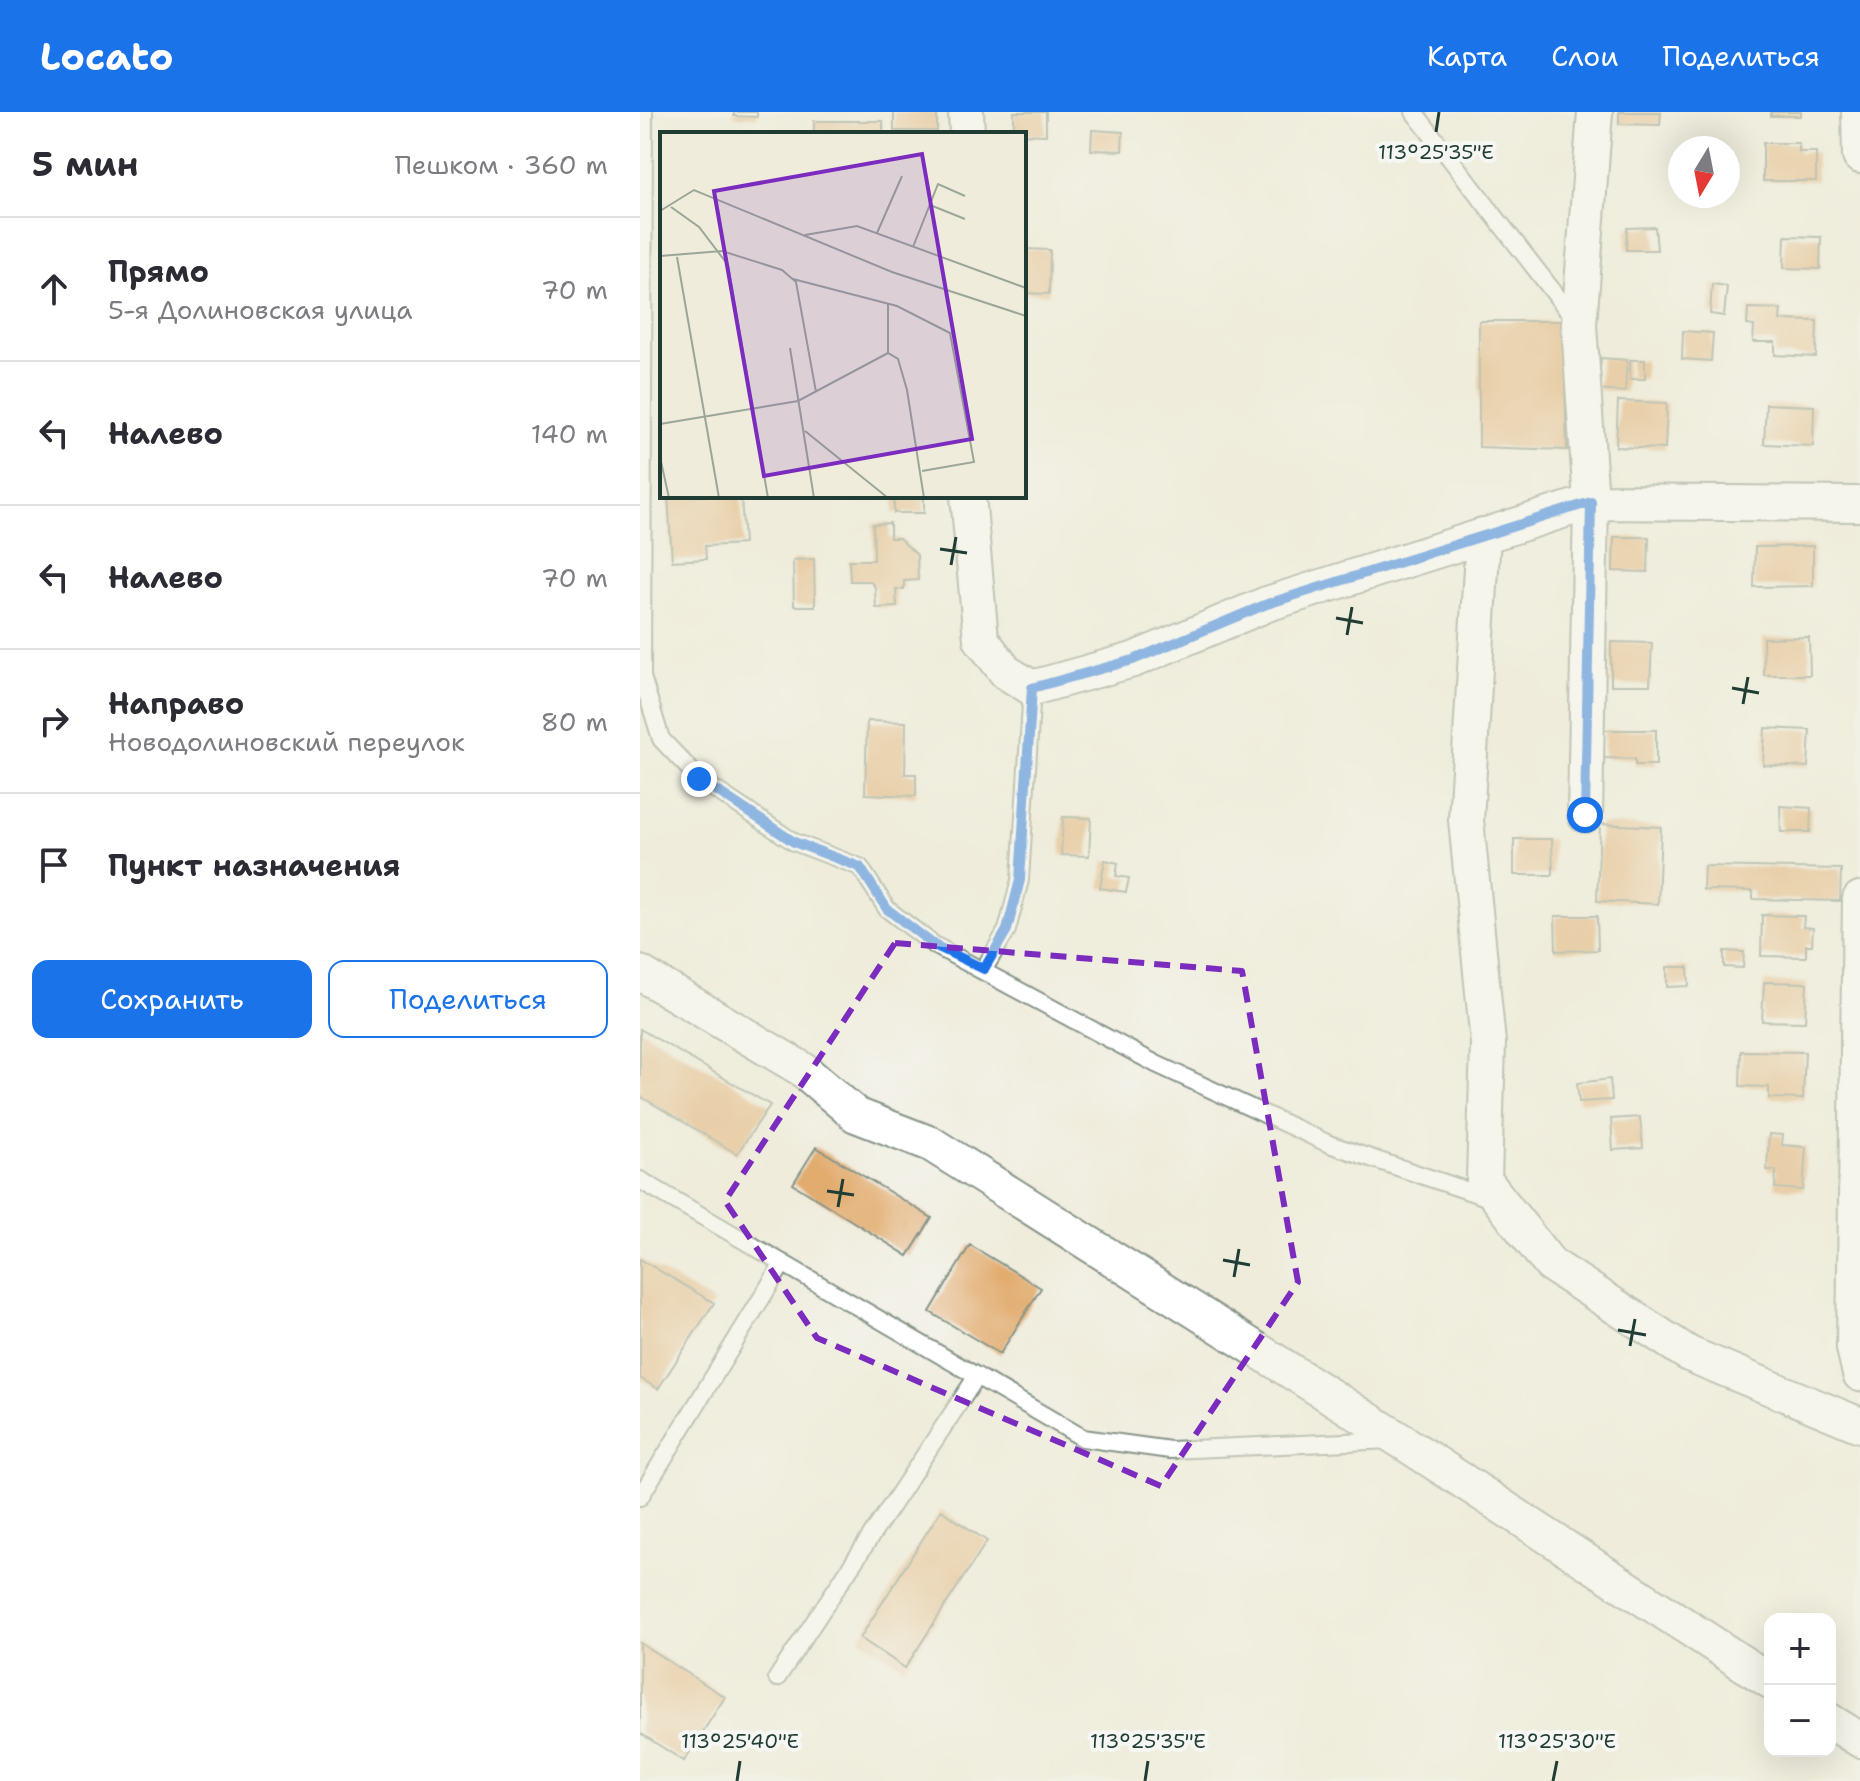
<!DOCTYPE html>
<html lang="ru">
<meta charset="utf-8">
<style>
:root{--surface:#fff;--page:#f2f2f3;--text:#2b2b33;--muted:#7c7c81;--line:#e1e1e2;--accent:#1a73e8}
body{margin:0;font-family:"Shantell Sans",sans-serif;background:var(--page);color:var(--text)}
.controls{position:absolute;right:24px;bottom:24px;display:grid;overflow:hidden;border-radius:16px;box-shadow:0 8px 32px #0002}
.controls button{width:72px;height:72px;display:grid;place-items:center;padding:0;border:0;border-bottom:2px solid var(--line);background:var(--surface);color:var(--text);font:40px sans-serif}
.compass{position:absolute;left:1028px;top:24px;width:72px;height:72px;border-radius:50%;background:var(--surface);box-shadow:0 8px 32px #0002;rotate:190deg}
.stop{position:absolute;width:24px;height:24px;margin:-18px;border:6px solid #1a73e8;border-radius:50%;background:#fff}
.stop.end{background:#1a73e8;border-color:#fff;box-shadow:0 2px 8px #0008}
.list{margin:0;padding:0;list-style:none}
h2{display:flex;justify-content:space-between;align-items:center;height:104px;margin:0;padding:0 32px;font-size:34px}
h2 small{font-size:26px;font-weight:400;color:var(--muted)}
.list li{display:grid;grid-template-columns:52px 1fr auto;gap:24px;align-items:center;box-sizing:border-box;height:144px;padding:0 32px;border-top:2px solid var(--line)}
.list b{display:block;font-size:30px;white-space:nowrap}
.list p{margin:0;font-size:26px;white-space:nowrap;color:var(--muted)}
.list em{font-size:26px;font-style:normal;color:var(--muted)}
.actions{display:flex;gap:16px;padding:24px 32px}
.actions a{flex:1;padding:18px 0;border:2px solid var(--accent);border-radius:16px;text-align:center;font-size:28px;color:var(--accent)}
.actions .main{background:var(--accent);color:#fff}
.icon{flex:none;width:44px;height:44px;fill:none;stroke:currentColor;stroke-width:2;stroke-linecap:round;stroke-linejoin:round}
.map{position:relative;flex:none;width:1220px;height:1669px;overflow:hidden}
header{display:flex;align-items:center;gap:48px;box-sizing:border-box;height:112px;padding:0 40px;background:var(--accent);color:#fff}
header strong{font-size:38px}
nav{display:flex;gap:44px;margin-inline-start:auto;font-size:28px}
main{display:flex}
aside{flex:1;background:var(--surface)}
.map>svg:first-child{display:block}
.building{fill:#e2ac6e}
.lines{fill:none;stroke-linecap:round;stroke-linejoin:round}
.lane-casing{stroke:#879488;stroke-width:20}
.street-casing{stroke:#879488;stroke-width:38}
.lane{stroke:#fff;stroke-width:16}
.street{stroke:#fff;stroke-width:34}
.route{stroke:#1a73e8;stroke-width:10}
.marked{fill:none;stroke:#7b2cbf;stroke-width:6;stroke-dasharray:16 10;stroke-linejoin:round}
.ticks{fill:none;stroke:#1f3d34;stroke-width:3}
.inset-road{fill:none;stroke:#9ca698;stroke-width:2}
.view{fill:#7b2cbf;fill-opacity:0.15;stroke:#7b2cbf;stroke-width:4}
.inset-edge{fill:none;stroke:#1f3d34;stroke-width:4}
.ticks-label{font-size:20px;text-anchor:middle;fill:#1f3d34;stroke:#f6f6f2;stroke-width:8;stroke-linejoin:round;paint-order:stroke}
</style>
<header>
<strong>Locato</strong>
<nav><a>Карта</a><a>Слои</a><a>Поделиться</a></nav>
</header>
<main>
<aside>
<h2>5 мин<small>Пешком · 360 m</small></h2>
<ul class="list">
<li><svg class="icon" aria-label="ahead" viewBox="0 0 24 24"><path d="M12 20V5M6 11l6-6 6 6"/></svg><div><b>Прямо</b><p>5-я Долиновская улица</p></div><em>70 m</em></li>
<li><svg class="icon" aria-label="left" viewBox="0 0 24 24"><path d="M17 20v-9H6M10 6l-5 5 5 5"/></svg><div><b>Налево</b></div><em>140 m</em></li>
<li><svg class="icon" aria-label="left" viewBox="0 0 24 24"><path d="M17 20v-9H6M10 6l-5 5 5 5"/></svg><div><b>Налево</b></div><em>70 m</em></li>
<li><svg class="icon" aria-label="right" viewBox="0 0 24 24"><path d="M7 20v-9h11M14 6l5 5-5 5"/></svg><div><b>Направо</b><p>Новодолиновский переулок</p></div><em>80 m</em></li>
<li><svg class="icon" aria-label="arrive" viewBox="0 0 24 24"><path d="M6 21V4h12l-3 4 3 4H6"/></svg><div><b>Пункт назначения</b></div></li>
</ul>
<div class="actions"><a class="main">Сохранить</a><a>Поделиться</a></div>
</aside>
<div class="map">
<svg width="1220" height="1669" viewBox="0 0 1220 1669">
<rect width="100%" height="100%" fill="#f6f6f2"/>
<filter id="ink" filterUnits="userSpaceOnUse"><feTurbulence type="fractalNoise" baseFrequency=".0125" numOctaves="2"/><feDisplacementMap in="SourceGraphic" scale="16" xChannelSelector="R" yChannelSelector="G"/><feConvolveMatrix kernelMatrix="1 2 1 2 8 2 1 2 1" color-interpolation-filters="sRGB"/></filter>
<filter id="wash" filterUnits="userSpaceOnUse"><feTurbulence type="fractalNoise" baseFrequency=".006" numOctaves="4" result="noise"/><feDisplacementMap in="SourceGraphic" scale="32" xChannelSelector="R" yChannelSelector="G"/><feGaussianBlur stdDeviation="1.8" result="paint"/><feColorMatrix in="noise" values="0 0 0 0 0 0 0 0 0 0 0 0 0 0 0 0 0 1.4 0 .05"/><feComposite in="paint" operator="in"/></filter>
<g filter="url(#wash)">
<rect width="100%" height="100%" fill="#efecdb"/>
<g id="blocks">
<!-- building -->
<path class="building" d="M94,0H117V5L94,4Z
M254,0H297V19H254Z
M374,0H406V23L374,22Z
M979,0H1021L1020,13L979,12Z
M1131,0H1161V4H1131Z
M174,9H243V22H174Z
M452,18L483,20L482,39L451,38Z
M1123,31H1159V40H1176V69H1123Z
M1015,115L1017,138H986L987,116Z
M1145,124L1181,125L1180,157L1144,156Z
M384,137L410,138L409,182L384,181Z
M1072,172L1087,174L1084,204L1070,202Z
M1108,196L1141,197L1140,208L1177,209L1176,245L1135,243V230H1113L1114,214L1107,213Z
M839,209H923L927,338L839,335Z
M1043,219L1073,221L1071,249L1042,247Z
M961,246L987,248L985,280L958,278Z
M990,248H1005V267H990Z
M978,289L1027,291L1025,337L976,335Z
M1126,292L1174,294L1173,334L1124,332Z
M28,384H101L104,432L65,434L66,447L32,449Z
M254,384H284V401H254Z
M250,411V426H259L277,443L278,468L264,469V477H256L257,495L236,496L235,475L230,469H210L209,448H234L233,412Z
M974,425H1009L1008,460L973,459Z
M1173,434V474L1114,475L1115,435Z
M174,447L175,494H154L153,448Z
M1169,525L1170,563H1124L1123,526Z
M971,530L1012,531L1010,573H971Z
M227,609L266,610L265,662H276V684L225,682Z
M1125,616L1170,618L1168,655L1123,653Z
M964,618H1016V653H995V647L964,646Z
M1140,694L1171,696L1170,720H1141Z
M423,705L451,706L449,744L421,743Z
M960,712L1021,715L1018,792L957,789Z
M874,727H912L913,763H874Z
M465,748L478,751L476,764L489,766L486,780L460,776Z
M1064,754L1201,757L1200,789L1113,787V779L1063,778Z
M1122,803L1164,804L1163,815L1173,816L1172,833H1166V845L1121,844Z
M915,804H957L958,838L916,839Z
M1084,839L1104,840L1103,856L1084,855Z
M1027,855H1048L1049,874L1027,875Z
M1124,870L1167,871L1165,910L1122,909Z
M0,917L130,993L97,1042L0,984Z
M1101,939L1165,940L1163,987L1129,986V975L1100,974Z
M970,967L972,988L939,990L937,971Z
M1000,1005L1003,1036L973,1038L971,1007Z
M1129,1022L1143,1023L1142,1033L1166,1035L1163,1078L1135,1076L1136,1058H1127Z
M176,1035L292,1106L268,1144L153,1072Z
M330,1133L401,1176L360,1242L290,1200Z
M0,1147L74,1191L18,1277L0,1266Z
M301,1398L347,1429L265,1556L220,1526Z
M0,1531L85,1585L44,1649L0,1621Z"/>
</g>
</g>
<g filter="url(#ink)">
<use href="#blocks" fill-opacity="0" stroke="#879488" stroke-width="2"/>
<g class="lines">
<defs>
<path id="lane" d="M4,0L2,565L21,627L59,667L154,730L220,755L247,797L294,833L516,952L689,1032L849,1086
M774,0L936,209
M344,857L367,818L380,768L392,576
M0,1068L443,1326L530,1338L751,1328
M0,1385L143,1151
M137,1566L337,1264"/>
<path id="street" d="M326,0L327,22
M1219,0L1220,44
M328,384L341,527L366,560L392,576L493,548L627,492L951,390L1220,392
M843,423L826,708L848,931L844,1068L910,1152L1049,1242L1220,1313
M945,703L951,390L939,213L955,0
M1220,787L1214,1236L1220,1262
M0,861L162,957L216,1003L291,1032L760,1328L1130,1569
M1190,1609L1220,1628"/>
</defs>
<!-- lane casing -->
<use href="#lane" class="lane-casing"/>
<!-- street casing -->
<use href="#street" class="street-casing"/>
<!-- lane -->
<use href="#lane" class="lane"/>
<!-- street -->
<use href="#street" class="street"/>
</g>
</g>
<g class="lines" filter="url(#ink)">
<!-- route -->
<path class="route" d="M59,667L154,730L220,755L247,797L294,833L344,857L367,818L380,768L392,576L493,548L627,492L951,390L945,703"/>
</g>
<!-- marked area -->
<path d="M0 0H1220V1669H0ZM255,831L602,859L658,1170L521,1374L177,1226L85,1089Z" fill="#efecdb" fill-opacity=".55" fill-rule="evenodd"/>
<path class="marked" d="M255,831L602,859L658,1170L521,1374L177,1226L85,1089Z"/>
<!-- ticks -->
<path class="ticks" d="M796,20L799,0M300,437L327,441M311,453L316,425M696,506L723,511M707,523L712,495M1092,576L1119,581M1103,592L1108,565M187,1079L214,1083M198,1095L203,1067M583,1148L610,1153M594,1165L599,1137M978,1218L1006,1223M990,1234L995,1207M97,1669L100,1649M505,1669L508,1649M913,1669L917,1649"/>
<!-- overview -->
<g transform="translate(20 20)">
<rect width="366" height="366" fill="#efecdb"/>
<path class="inset-road" d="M270,73L305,87M11,75L39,95L68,133L108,366M0,79L34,58L232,140L366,184M217,101L242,44M145,103L197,94L366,156M253,115L278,52L305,64M0,124L62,119L122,138L136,150L156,260M17,125L59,366M133,147L237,174L290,201L314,330L262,339M228,171V221M130,216L154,366M0,292L138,269L228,221L238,227L247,258L264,366M145,299L228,366M0,325L9,366"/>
<path class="view" d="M262,22L312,307L104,344L54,59Z"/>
<rect width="366" height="366" class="inset-edge"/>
</g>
<g class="ticks-label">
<text x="796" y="47">113°25'35"E</text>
<text x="100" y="1636">113°25'40"E</text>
<text x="508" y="1636">113°25'35"E</text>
<text x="917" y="1636">113°25'30"E</text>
</g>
</svg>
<div class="controls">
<button>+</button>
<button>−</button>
</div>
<svg class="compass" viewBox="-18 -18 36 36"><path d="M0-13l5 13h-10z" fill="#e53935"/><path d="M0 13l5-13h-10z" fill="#7c7c81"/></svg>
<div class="stop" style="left:945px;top:703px"></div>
<div class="stop end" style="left:59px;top:667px"></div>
</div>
</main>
